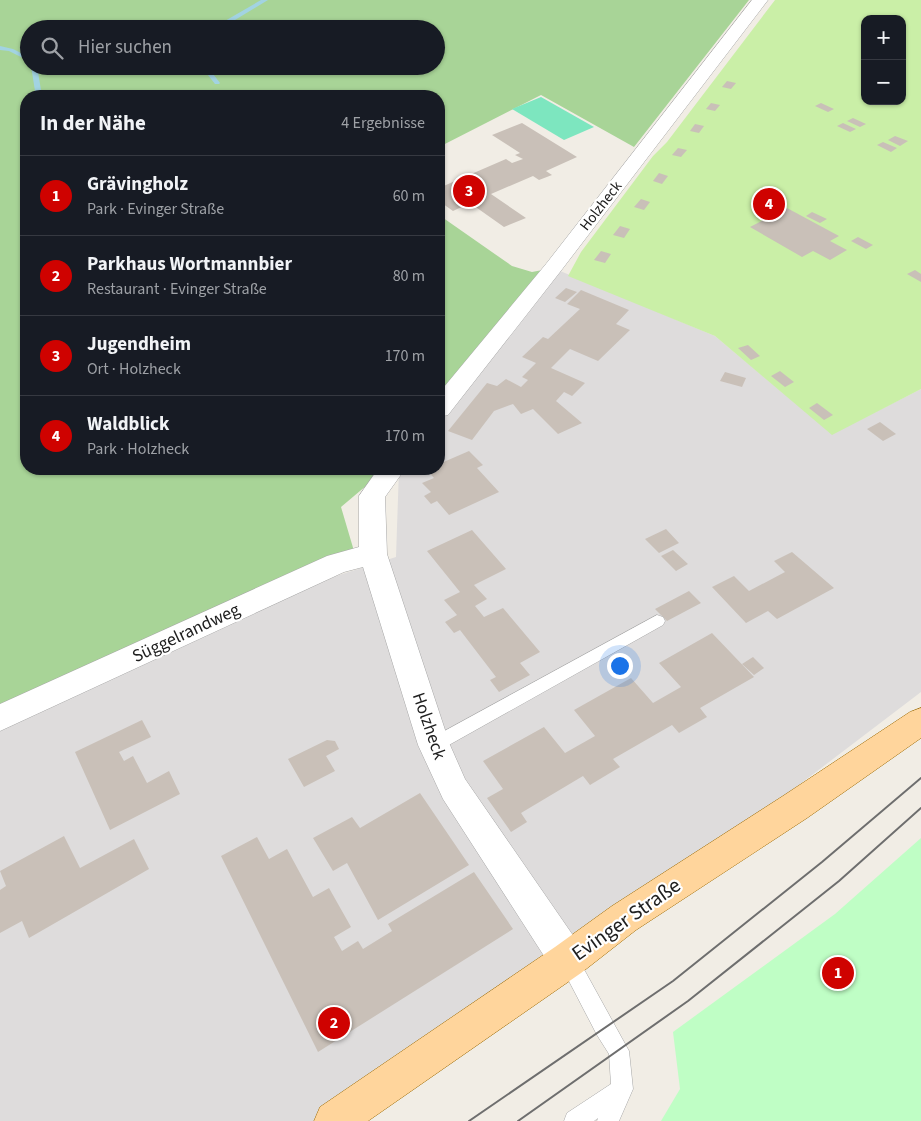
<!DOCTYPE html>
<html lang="de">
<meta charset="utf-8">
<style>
:root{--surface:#171b24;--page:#20242c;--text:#f1f3f6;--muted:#9ea1a6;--line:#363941;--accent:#cf0200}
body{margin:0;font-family:"Source Sans 3",sans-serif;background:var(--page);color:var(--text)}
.controls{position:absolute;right:15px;top:15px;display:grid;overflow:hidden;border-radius:10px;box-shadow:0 1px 4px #0004}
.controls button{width:45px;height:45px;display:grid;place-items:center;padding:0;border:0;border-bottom:1px solid var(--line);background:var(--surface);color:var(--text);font:25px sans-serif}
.you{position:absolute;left:619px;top:665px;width:18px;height:18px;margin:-12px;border:4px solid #fff;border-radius:50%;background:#1a73e8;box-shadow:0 0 0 8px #1a73e833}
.badge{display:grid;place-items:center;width:32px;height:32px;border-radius:50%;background:var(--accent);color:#fff;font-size:16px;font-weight:700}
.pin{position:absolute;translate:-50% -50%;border:2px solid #fff;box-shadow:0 1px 5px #0006}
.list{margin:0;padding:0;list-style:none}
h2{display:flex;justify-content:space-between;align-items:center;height:65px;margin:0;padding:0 20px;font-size:21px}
h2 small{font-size:16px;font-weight:400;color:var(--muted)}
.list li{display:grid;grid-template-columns:32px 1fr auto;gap:15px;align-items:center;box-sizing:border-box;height:80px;padding:0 20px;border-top:1px solid var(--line)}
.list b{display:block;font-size:19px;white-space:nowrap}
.list p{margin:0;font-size:16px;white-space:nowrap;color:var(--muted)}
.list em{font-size:16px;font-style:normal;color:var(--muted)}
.icon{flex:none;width:28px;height:28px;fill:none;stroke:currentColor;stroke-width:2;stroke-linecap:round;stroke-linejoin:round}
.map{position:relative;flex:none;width:921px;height:1121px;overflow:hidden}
.search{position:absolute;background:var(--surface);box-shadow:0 1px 4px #0004;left:20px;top:20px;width:425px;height:55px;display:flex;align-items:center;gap:12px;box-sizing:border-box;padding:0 18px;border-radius:28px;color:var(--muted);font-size:19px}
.panel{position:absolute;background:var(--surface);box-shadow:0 1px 4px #0004;left:20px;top:90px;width:425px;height:385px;border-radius:20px}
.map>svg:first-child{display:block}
.residential{fill:#dedcdc}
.grass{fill:#caefa7;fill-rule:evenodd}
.forest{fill:#a8d497;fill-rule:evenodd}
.park{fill:#bffec5}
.pitch{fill:#7de6bf}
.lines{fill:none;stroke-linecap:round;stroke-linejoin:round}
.stream{fill:#a2d3e2;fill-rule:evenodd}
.building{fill:#c9c0b8}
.lane-casing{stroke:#a7a7a7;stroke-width:1}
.street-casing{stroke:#a7a7a7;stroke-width:1}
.primary-casing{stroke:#9b6900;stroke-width:1}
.lane{fill:#fff;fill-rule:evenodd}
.street{fill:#fff;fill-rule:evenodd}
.primary{fill:#ffd59c;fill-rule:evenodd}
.tram{stroke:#6e6e6e;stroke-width:2}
.labels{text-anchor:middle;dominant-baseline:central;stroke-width:4.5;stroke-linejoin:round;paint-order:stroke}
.far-street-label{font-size:15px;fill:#202020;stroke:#fff}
.street-label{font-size:18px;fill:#202020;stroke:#fff}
.near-street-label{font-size:21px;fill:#202020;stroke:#fff}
</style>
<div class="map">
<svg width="921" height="1121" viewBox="0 0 921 1121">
<rect width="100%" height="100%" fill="#f1ede5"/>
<!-- residential -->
<path class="residential" d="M553,268L715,336L832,434L921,389V692L624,918L324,1121H0V724L336,576L396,557L399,469H439V409Z"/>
<!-- grass -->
<path class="grass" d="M775,0H921V389L832,435L715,336L568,276L581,252L653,156L667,142ZM865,19H902V101H865Z"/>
<!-- forest -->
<path class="forest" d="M0,0H749L634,147L541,95L439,147V96H26V469H386L341,507L354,551L0,707ZM29,29H436V66H29Z
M439,215L512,266L532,272L553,268L439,409Z"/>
<!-- park -->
<path class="park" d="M921,838V1121H661L680,1089L673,1032L835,914Z"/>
<!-- pitch -->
<path class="pitch" d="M541,97L594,127L564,140L512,109Z"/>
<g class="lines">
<!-- stream -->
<path class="stream" d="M261,0H268L225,26L219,29H211Z
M0,46L13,49L29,57V61L9,51L0,50Z
M31,66H37L41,90L49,96H42L35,91Z
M201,66H207L220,83L219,84H215Z
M280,66H293L310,71L307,73Z"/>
</g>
<!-- building -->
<path class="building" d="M727,81L736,83L731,89L722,87Z
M711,103L720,105L715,111L706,109Z
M821,103L834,109L828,112L815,106Z
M853,118L866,124L860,127L847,121Z
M522,123L577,157L546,171L552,175L539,180L533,176L491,194L526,218L504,227L470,203L453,211L439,201V188L506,159L512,163L523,159L515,155L520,153L492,135Z
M843,123L856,129L850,132L837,126Z
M695,124L704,126L699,133L690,131Z
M895,136L908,141L900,146L888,140Z
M883,142L897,148L891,152L877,145Z
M678,148L687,150L681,157L672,155Z
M659,173L668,176L662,184L653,181Z
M773,191L787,198L780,202L766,195Z
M641,199L650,202L644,210L634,207Z
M787,208L839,236L830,241L847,250L830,260L813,251L802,257L750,227Z
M812,212L827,219L820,223L806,216Z
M620,226L630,229L624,238L613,235Z
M858,237L873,245L866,249L851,241Z
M601,251L611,254L605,263L594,260Z
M915,270L921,274V282L907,274Z
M566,288L577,292L565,302L555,298Z
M581,290L629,310L616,324L630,330L598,361L570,349L551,368L585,383L572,396L564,392L556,401L582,423L558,434L533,409L521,414L513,404L494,411L472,440L448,431L487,383L497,386L506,379L521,387L528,380L522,377L536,363L522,357L543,337L548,339L580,309L567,304Z
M748,345L760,356L751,360L738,348Z
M780,371L794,382L785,387L771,376Z
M725,372L746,378L742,387L720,381Z
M817,403L833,415L824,420L809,408Z
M880,422L896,434L883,441L867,429Z
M469,451L483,465L477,468L499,492L449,515L437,501L431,504L424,496L431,492L422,483L434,478L426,469H439V464Z
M666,529L679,543L659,553L645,539Z
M472,530L506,569L474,585L487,599L475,606L484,617L503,608L540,652L520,663L530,675L499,692L490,680L496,677L460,630L454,633L445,622L457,615L444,600L460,592L427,551Z
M673,550L688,564L676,571L661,556Z
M792,552L834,588L777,619L768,611L746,623L712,587L734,576L749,591L785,572L774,561Z
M689,591L701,603L667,621L655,609Z
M712,633L754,677L700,708L707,717L679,733L672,725L613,759L620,767L590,785L583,776L521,813L527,822L511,832L487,798L503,789L483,761L544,727L565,753L595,736L574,710L631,678L653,703L681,687L659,663Z
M753,657L764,668L754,675L742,664Z
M142,720L151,737L119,752L124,761L133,756L147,783L169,771L180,794L110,830L75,752Z
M327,740L335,741L339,749L326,756L335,771L304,787L288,759Z
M420,793L469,865L378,920L347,863L333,871L313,838L352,817L360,828Z
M64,836L80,868L134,839L149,869L29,938L22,921L0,933V890L6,886L0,871Z
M257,837L269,859L287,849L313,897L329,888L351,927L334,937L342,951L358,941L363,949L392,931L388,924L474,872L513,929L318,1052L221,856Z"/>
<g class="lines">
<defs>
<path id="lane" d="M657,615L663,617L665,621L663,625L440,750L434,753L428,750L425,745L428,740Z
M568,950L575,953L629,1051L633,1089L619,1121H597L598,1118L594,1121H564L567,1113L611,1084L609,1054L597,1035L558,960L561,953Z"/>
<path id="street" d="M752,0H768L560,272L448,415L439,417V393L546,264Z
M378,469H405L385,497L387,554L450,745L465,779L581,947L586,960L581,973L568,978L555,973L443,799L418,745L363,567L344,572L0,731V704L327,556L359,547V496Z"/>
<path id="primary" d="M921,708V738L807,818L636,930L581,973L368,1121H314L320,1107L555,947L612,906L783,796L910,712Z"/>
</defs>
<!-- lane casing -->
<use href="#lane" class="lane-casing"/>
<!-- street casing -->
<use href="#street" class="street-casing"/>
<!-- primary casing -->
<use href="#primary" class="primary-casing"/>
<!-- lane -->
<use href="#lane" class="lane"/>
<!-- street -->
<use href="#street" class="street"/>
<!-- primary -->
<use href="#primary" class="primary"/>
<!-- tram -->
<path class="tram" d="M469,1121L673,981L822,862L921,778
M518,1121L688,1001L839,881L921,808"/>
</g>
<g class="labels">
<!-- far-street labels -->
<g class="far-street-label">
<text transform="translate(601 206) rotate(-52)">Holzheck</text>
</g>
<!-- street labels -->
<g class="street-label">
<text transform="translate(186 633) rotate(-25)">Süggelrandweg</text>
<text transform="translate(429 726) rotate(71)">Holzheck</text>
</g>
<!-- near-street labels -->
<g class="near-street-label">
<text transform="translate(626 919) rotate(-35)">Evinger Straße</text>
</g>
</g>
</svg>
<div class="controls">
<button>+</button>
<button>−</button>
</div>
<div class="you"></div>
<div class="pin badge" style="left:838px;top:973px">1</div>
<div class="pin badge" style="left:334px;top:1023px">2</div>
<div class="pin badge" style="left:469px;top:191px">3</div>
<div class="pin badge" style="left:769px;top:204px">4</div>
<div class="search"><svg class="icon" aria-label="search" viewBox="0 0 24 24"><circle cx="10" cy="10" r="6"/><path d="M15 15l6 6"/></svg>Hier suchen</div>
<section class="panel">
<h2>In der Nähe<small>4 Ergebnisse</small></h2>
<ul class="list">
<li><span class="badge">1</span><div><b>Grävingholz</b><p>Park · Evinger Straße</p></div><em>60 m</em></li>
<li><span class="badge">2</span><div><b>Parkhaus Wortmannbier</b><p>Restaurant · Evinger Straße</p></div><em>80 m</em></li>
<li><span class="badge">3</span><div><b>Jugendheim</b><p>Ort · Holzheck</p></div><em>170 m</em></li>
<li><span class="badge">4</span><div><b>Waldblick</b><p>Park · Holzheck</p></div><em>170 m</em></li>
</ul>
</section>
</div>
